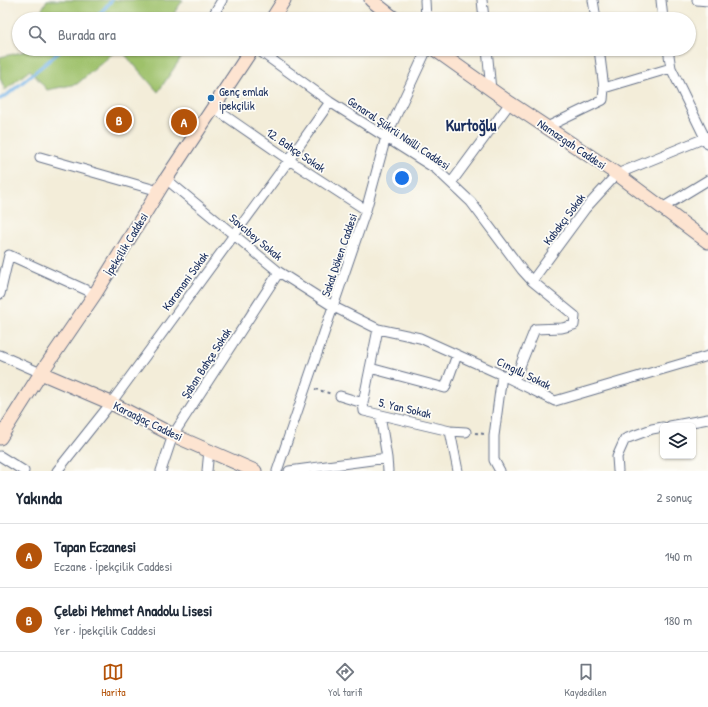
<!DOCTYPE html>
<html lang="tr">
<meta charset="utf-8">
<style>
:root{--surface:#fff;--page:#f2f2f3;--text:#1f2937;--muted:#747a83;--line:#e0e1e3;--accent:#b45309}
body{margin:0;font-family:"Patrick Hand",sans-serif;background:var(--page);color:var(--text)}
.controls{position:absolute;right:12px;bottom:12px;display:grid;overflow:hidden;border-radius:6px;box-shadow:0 1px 3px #0004}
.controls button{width:36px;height:36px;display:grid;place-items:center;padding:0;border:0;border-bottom:1px solid var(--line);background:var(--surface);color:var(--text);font:20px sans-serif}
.you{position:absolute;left:402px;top:178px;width:14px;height:14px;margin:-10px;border:3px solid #fff;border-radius:50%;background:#1a73e8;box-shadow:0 0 0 6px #1a73e833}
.badge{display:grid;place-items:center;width:26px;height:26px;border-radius:50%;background:var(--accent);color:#fff;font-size:13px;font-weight:700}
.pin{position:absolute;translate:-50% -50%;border:2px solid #fff;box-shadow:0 1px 4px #0006}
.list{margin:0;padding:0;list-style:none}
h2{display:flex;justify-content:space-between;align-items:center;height:52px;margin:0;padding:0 16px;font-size:17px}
h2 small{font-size:13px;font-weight:400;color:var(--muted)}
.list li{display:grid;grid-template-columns:26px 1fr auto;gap:12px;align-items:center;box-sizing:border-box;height:64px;padding:0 16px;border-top:1px solid var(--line)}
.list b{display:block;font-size:15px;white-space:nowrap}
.list p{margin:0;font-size:13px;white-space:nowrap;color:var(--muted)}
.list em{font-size:13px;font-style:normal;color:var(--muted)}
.icon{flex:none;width:22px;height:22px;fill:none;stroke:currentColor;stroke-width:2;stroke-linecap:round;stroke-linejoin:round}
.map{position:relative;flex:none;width:708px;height:471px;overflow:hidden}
.search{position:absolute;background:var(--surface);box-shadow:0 1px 3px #0004;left:12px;right:12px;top:12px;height:44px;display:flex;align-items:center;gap:10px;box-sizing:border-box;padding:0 14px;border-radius:22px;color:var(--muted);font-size:15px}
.sheet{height:180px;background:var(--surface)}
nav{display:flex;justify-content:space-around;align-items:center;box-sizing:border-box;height:56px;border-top:1px solid var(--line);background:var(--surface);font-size:11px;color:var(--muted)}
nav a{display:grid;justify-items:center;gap:2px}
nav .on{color:var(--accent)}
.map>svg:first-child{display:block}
.green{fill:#9ec16b;stroke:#5c7864}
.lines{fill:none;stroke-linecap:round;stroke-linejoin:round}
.stream{stroke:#75b4e8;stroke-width:3.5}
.minor-casing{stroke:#677289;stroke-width:11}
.secondary-casing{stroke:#677289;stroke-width:15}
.path{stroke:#677289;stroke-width:2;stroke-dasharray:3 3;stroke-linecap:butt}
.minor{stroke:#fff;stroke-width:9}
.secondary{stroke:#fde4d1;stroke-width:13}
.poi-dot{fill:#1f6fb2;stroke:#fdfcf7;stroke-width:1.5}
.labels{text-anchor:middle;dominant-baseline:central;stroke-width:3.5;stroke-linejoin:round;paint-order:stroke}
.poi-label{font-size:12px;fill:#1b2f5e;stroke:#fdfcf7;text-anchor:start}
.street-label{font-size:12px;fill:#1b2f5e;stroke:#fdfcf7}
.district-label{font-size:16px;font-weight:bold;fill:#1b2f5e;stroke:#fdfcf7}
</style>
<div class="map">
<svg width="708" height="471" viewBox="0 0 708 471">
<rect width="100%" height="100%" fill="#fdfcf7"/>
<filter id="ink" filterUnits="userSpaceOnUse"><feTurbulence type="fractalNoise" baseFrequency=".025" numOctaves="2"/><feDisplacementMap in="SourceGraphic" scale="8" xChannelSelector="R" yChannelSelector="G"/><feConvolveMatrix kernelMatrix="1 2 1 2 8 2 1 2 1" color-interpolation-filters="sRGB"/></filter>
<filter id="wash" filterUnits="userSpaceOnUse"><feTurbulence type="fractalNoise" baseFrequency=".012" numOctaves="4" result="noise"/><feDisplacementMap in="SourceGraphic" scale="16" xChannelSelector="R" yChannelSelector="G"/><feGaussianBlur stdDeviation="0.9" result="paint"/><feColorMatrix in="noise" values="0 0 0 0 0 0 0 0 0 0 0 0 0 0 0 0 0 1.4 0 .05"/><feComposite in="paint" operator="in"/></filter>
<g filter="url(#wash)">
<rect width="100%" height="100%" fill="#f3edd9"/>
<!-- green -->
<path class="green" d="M47,0H183L174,13L189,19H41V11Z
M33,49H118L77,84L47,90L30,70L5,90L0,78V57L31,50Z
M120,49H187L158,92Z"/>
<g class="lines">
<!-- stream -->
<path class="stream" d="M95,19L112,0
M0,99L7,95L63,49"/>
</g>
</g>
<g filter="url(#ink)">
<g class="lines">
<defs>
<path id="minor" d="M425,0L426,19
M482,0L484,19
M593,0L596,19
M661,0L663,19
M697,0L708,1
M211,19L222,0
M257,49L330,102L436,169L471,202L522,270L532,281L575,316L574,325L562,328L535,329L514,381
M487,49L491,90
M668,49L671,68L708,144
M604,88L671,68
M214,108L289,160L366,210
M547,127L603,100L604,88L599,49
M40,157L159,191
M166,179L279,272L334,307L378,329L420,338L502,375L555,401L708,356
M451,183L510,103
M662,208L708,180
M532,281L585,209L617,174L705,138
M0,294L9,255L95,294
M378,329L363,403L364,411L450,431L458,471
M0,355L41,373
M370,368L445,388L457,355
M340,396L363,403
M380,415L387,458L388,471
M670,426L708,419
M450,431L466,432
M0,456L24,471
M57,471L111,403L289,160L330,102
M161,471L173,435L279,272
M207,471L209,450
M277,471L366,210L386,137L427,49
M289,471L387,458
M500,471L494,460V436L502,375
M618,471L617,457L625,439L652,429L663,427"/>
<path id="secondary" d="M371,0L395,19
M272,19L284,0
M434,49L510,103L617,174L708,242
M41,373L111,403L173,435L255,471
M0,438L41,373L95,294L166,179L252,49"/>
</defs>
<!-- minor casing -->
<use href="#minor" class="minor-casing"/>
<!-- secondary casing -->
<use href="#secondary" class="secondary-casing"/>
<!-- path -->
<path class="path" d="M315,389L332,394
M475,433L485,434"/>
<!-- minor -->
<use href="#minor" class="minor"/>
<!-- secondary -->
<use href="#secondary" class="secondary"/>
</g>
</g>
<!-- markers -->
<circle class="poi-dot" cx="211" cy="98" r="4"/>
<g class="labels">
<!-- poi labels -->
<g class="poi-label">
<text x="219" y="91">Genç emlak<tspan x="219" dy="14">ipekçilik</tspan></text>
</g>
<!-- street labels -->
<g class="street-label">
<text transform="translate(399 133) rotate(34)">Genaral Şükrü Nailli Caddesi</text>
<text transform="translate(572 144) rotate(34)">Namazgah Caddesi</text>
<text transform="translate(296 150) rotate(34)">12. Bahçe Sokak</text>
<text transform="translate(564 219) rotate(-53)">Kabakçı Sokak</text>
<text transform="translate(256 237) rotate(40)">Savcıbey Sokak</text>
<text transform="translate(126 244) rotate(-58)">İpekçilik Caddesi</text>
<text transform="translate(339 255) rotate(-71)">Sakal Döken Caddesi</text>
<text transform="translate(185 281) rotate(-54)">Karamani Sokak</text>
<text transform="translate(206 363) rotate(-57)">Şaban Bahçe Sokak</text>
<text transform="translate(524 373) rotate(26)">Cıngıllı Sokak</text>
<text transform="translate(405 408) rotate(13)">5. Yan Sokak</text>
<text transform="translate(148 421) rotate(26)">Karaağaç Caddesi</text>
</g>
<!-- district labels -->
<g class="district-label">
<text x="471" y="125">Kurtoğlu</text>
</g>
</g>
</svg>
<div class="controls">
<button><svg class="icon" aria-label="layers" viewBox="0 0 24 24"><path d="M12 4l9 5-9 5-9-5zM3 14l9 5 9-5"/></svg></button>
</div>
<div class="you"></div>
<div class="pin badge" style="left:184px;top:122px">A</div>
<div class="pin badge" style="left:119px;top:120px">B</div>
<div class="search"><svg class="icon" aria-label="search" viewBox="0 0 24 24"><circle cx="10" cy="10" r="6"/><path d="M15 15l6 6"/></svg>Burada ara</div>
</div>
<section class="sheet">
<h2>Yakında<small>2 sonuç</small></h2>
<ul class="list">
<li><span class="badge">A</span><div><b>Tapan Eczanesi</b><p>Eczane · İpekçilik Caddesi</p></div><em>140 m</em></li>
<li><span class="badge">B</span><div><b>Çelebi Mehmet Anadolu Lisesi</b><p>Yer · İpekçilik Caddesi</p></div><em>180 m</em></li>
</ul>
</section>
<nav>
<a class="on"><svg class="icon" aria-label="map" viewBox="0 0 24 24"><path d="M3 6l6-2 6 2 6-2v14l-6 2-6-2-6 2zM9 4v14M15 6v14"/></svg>Harita</a>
<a><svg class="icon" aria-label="directions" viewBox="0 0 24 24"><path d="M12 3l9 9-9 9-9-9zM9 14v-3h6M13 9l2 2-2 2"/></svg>Yol tarifi</a>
<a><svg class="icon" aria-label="saved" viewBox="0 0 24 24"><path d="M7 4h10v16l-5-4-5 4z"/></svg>Kaydedilen</a>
</nav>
